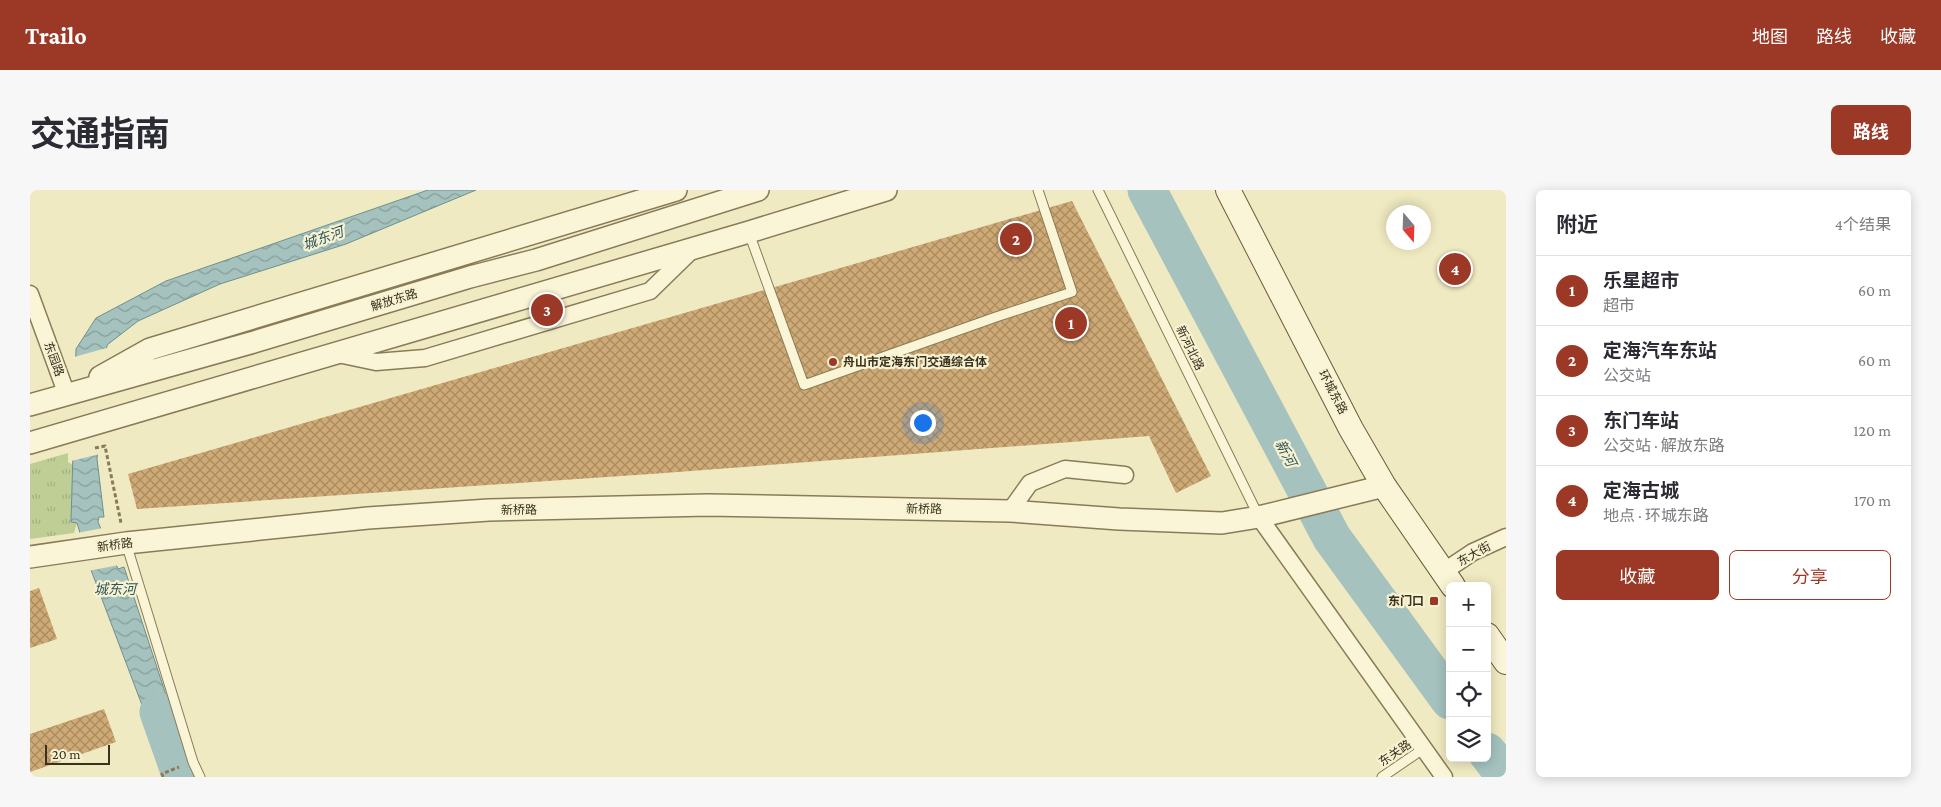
<!DOCTYPE html>
<html lang="zh">
<meta charset="utf-8">
<style>
:root{--surface:#fff;--page:#f7f7f7;--text:#2b2b33;--muted:#7c7c81;--line:#e1e1e2;--accent:#9c3926}
body{margin:0;font-family:"Crimson Pro","Noto Sans SC",serif;background:var(--page);color:var(--text)}
.controls{position:absolute;right:15px;bottom:15px;display:grid;overflow:hidden;border-radius:8px;box-shadow:0 2px 12px #0003}
.controls button{width:45px;height:45px;display:grid;place-items:center;padding:0;border:0;border-bottom:1px solid var(--line);background:var(--surface);color:var(--text);font:25px sans-serif}
.compass{position:absolute;left:1356px;top:15px;width:45px;height:45px;border-radius:50%;background:var(--surface);box-shadow:0 2px 12px #0003;rotate:161deg}
.scale{position:absolute;left:15px;bottom:12px;width:65px;box-sizing:border-box;padding-left:5px;border:2px solid #39301d;border-top:0;font-size:14px;line-height:18px;white-space:nowrap;color:#39301d;-webkit-text-stroke:4px #f7f2d2;paint-order:stroke}
.you{position:absolute;left:892px;top:232px;width:18px;height:18px;margin:-12px;border:4px solid #fff;border-radius:50%;background:#1a73e8;box-shadow:0 0 0 8px #1a73e833}
.badge{display:grid;place-items:center;width:32px;height:32px;border-radius:50%;background:var(--accent);color:#fff;font-size:16px;font-weight:700}
.pin{position:absolute;translate:-50% -50%;border:2px solid #fff;box-shadow:0 1px 5px #0006}
.list{margin:0;padding:0;list-style:none}
h2{display:flex;justify-content:space-between;align-items:center;height:65px;margin:0;padding:0 20px;font-size:21px}
h2 small{font-size:16px;font-weight:400;color:var(--muted)}
.list li{display:grid;grid-template-columns:32px 1fr auto;gap:15px;align-items:center;box-sizing:border-box;height:70px;padding:0 20px;border-top:1px solid var(--line)}
.list b{display:block;font-size:19px;white-space:nowrap}
.list p{margin:0;font-size:16px;white-space:nowrap;color:var(--muted)}
.list em{font-size:16px;font-style:normal;color:var(--muted)}
.actions{display:flex;gap:10px;padding:15px 20px}
.actions a{flex:1;padding:11px 0;border:1px solid var(--accent);border-radius:8px;text-align:center;font-size:18px;color:var(--accent)}
.actions .main{background:var(--accent);color:#fff}
.icon{flex:none;width:28px;height:28px;fill:none;stroke:currentColor;stroke-width:2;stroke-linecap:round;stroke-linejoin:round}
.map{position:relative;flex:none;width:1476px;height:587px;overflow:hidden;border-radius:8px}
header{display:flex;align-items:center;gap:30px;box-sizing:border-box;height:70px;padding:0 25px;background:var(--accent);color:#fff}
header strong{font-size:24px}
nav{display:flex;gap:28px;margin-inline-start:auto;font-size:18px}
.intro{display:flex;align-items:center;justify-content:space-between;box-sizing:border-box;height:120px;padding:0 30px}
h1{margin:0;font-size:35px}
.button{padding:12px 22px;border-radius:8px;background:var(--accent);color:#fff;font-size:18px;font-weight:700}
main{display:flex;gap:30px;padding:0 30px}
aside{flex:1;background:var(--surface);border-radius:8px;box-shadow:0 2px 12px #0003}
.map>svg:first-child{display:block}
.park{fill:url(#park-tufts)}
.water{fill:url(#water-waves);stroke:#6b918e}
.pier{fill:#f0eac2}
.lines{fill:none;stroke-linecap:round;stroke-linejoin:round}
.river{stroke:#a5c2be;stroke-width:39}
.building{fill:url(#building-cross-hatch)}
.service-casing{stroke:#8a7b58;stroke-width:11}
.minor-casing{stroke:#8a7b58;stroke-width:19}
.tertiary-casing{stroke:#8a7b58;stroke-width:24}
.secondary-casing{stroke:#6c5c3c;stroke-width:26}
.path{stroke:#8a7b58;stroke-width:3;stroke-dasharray:4 2.5;stroke-linecap:butt}
.service{stroke:#faf5d6;stroke-width:9}
.minor{stroke:#faf5d6;stroke-width:16}
.tertiary{stroke:#faf5d6;stroke-width:21}
.secondary{stroke:#faf5d6;stroke-width:24}
.poi-dot{fill:#9c3926;stroke:#f7f2d2;stroke-width:2}
.labels{text-anchor:middle;dominant-baseline:central;stroke-width:4.5;stroke-linejoin:round;paint-order:stroke}
.street-label{font-size:12px;fill:#39301d;stroke:#f7f2d2}
.poi-label{font-size:12px;font-weight:bold;fill:#39301d;stroke:#f7f2d2;text-anchor:start}
.water-label{font-size:14px;font-style:italic;fill:#2c555a;stroke:#f7f2d2}
</style>
<header>
<strong>Trailo</strong>
<nav><a>地图</a><a>路线</a><a>收藏</a></nav>
</header>
<div class="intro"><h1>交通指南</h1><a class="button">路线</a></div>
<main>
<div class="map">
<svg width="1476" height="587" viewBox="0 0 1476 587">
<defs>
<pattern id="park-tufts" width="24" height="20" patternUnits="userSpaceOnUse" patternTransform="scale(1.25)"><rect width="24" height="20" fill="#bece95"/><path d="M3 7l-1-3M5 7V3M7 7l1-3M15 17l-1-3M17 17v-4M19 17l1-3" fill="none" stroke="#a4b180"/></pattern>
<pattern id="water-waves" width="16" height="10" patternUnits="userSpaceOnUse" patternTransform="scale(1.25)"><rect width="16" height="10" fill="#a5c2be"/><path d="M0 5q4-4 8 0t8 0" fill="none" stroke="#879e9a"/></pattern>
<pattern id="building-cross-hatch" width="8" height="8" patternUnits="userSpaceOnUse" patternTransform="scale(1.25)"><rect width="8" height="8" fill="#cfaa76"/><path d="M0 0l8 8M0 8l8-8" fill="none" stroke="#a98b60"/></pattern>
</defs>
<rect width="100%" height="100%" fill="#f0eac2"/>
<!-- park -->
<path class="park" d="M38,263V272L43,275L41,332L47,333L44,343L0,349V274Z"/>
<!-- water -->
<path class="water" d="M398,0H446L316,54L190,94L108,131L77,155L67,269L74,327H69L68,332L88,379L94,377L157,569L135,576L61,380L47,333L41,332L46,159L66,128L136,91Z"/>
<!-- pier -->
<path class="pier" d="M80,157L70,264L41,271L44,167Z
M73,338L89,375L58,381L47,343Z"/>
<g class="lines">
<!-- river -->
<path class="river" d="M1117,0L1302,348L1420,510
M129,522L152,587
M1457,562L1476,587"/>
</g>
<!-- building -->
<path class="building" d="M1042,11L1181,286L1146,303L1119,246L621,284L107,319L98,284Z
M9,398L27,449L0,458V401Z
M74,519L86,552L0,582V544Z"/>
<g class="lines">
<defs>
<path id="service" d="M1068,0L1229,327
M719,43L774,195L966,127L1042,102L1008,0
M96,353L163,572L170,587
M1352,587L1393,559"/>
<path id="minor" d="M0,104L37,205
M308,164L346,172L395,168L620,101L663,59
M980,321L1000,293L1035,279L1095,285
M1229,327L1414,587
M1413,382L1443,362L1476,347"/>
<path id="tertiary" d="M70,187L120,159L646,0
M0,215L224,152L440,87L506,70L728,0
M0,253L719,42L856,0
M0,367L96,353L338,328L459,320L678,315L980,321L1089,329L1192,333L1229,327L1354,296"/>
<path id="secondary" d="M1198,0L1321,239L1354,296L1423,396
M1457,445L1476,472"/>
</defs>
<!-- service casing -->
<use href="#service" class="service-casing"/>
<!-- minor casing -->
<use href="#minor" class="minor-casing"/>
<!-- tertiary casing -->
<use href="#tertiary" class="tertiary-casing"/>
<!-- secondary casing -->
<use href="#secondary" class="secondary-casing"/>
<!-- path -->
<path class="path" d="M65,258L75,256L91,333
M133,587L132,584L149,577"/>
<!-- service -->
<use href="#service" class="service"/>
<!-- minor -->
<use href="#minor" class="minor"/>
<!-- tertiary -->
<use href="#tertiary" class="tertiary"/>
<!-- secondary -->
<use href="#secondary" class="secondary"/>
</g>
<!-- markers -->
<g class="poi-dot">
<circle cx="803" cy="172" r="5"/>
<rect x="1399" y="406" width="10" height="10" rx="2.5"/>
</g>
<g class="labels">
<!-- street labels -->
<g class="street-label">
<text transform="translate(364 110) rotate(-17)">解放东路</text>
<text transform="translate(1160 158) rotate(64)">新河北路</text>
<text transform="translate(24 169) rotate(70)">东园路</text>
<text transform="translate(1303 202) rotate(63)">环城东路</text>
<text transform="translate(894 319) rotate(1)">新桥路</text>
<text transform="translate(489 320) rotate(-1)">新桥路</text>
<text transform="translate(85 355) rotate(-8)">新桥路</text>
<text transform="translate(1444 364) rotate(-29)">东大街</text>
<text transform="translate(1365 563) rotate(-34)">东关路</text>
</g>
<!-- poi labels -->
<g class="poi-label">
<text x="813" y="172">舟山市定海东门交通综合体</text>
<text x="1394" y="411" text-anchor="end">东门口</text>
</g>
<!-- water labels -->
<g class="water-label">
<text transform="translate(293 48) rotate(-20)">城东河</text>
<text transform="translate(1256 263) rotate(62)">新河</text>
<text x="85" y="399">城东河</text>
</g>
</g>
</svg>
<div class="controls">
<button>+</button>
<button>−</button>
<button><svg class="icon" aria-label="locate" viewBox="0 0 24 24"><circle cx="12" cy="12" r="6"/><path d="M12 2v4M12 18v4M2 12h4M18 12h4"/></svg></button>
<button><svg class="icon" aria-label="layers" viewBox="0 0 24 24"><path d="M12 4l9 5-9 5-9-5zM3 14l9 5 9-5"/></svg></button>
</div>
<svg class="compass" viewBox="-18 -18 36 36"><path d="M0-13l5 13h-10z" fill="#e53935"/><path d="M0 13l5-13h-10z" fill="#7c7c81"/></svg>
<div class="scale">20 m</div>
<div class="you"></div>
<div class="pin badge" style="left:1041px;top:133px">1</div>
<div class="pin badge" style="left:986px;top:49px">2</div>
<div class="pin badge" style="left:517px;top:120px">3</div>
<div class="pin badge" style="left:1425px;top:79px">4</div>
</div>
<aside>
<h2>附近<small>4个结果</small></h2>
<ul class="list">
<li><span class="badge">1</span><div><b>乐星超市</b><p>超市</p></div><em>60 m</em></li>
<li><span class="badge">2</span><div><b>定海汽车东站</b><p>公交站</p></div><em>60 m</em></li>
<li><span class="badge">3</span><div><b>东门车站</b><p>公交站 · 解放东路</p></div><em>120 m</em></li>
<li><span class="badge">4</span><div><b>定海古城</b><p>地点 · 环城东路</p></div><em>170 m</em></li>
</ul>
<div class="actions"><a class="main">收藏</a><a>分享</a></div>
</aside>
</main>
